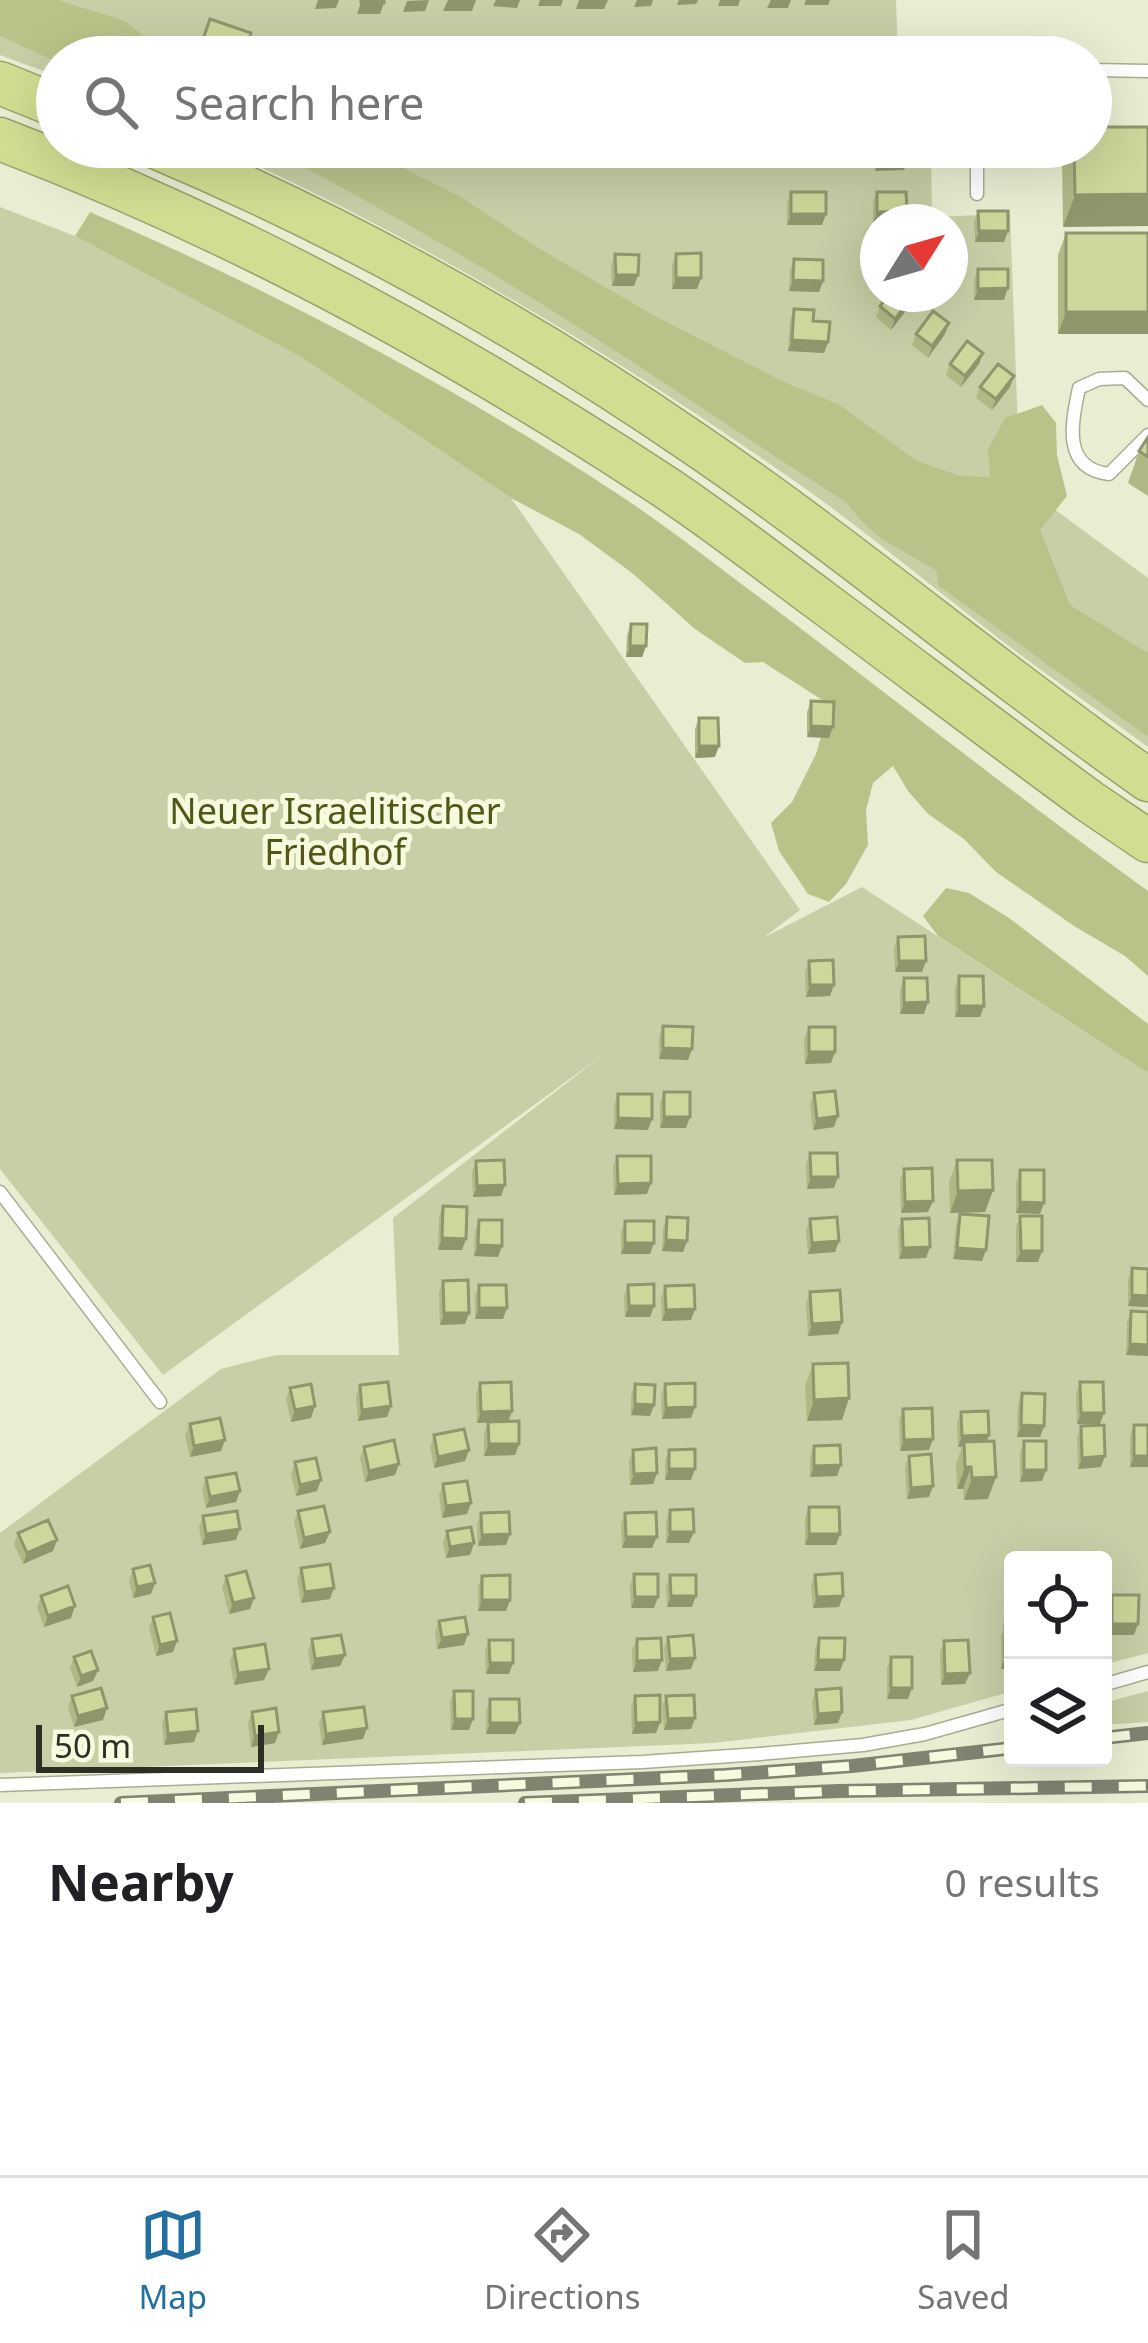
<!DOCTYPE html>
<style>
:root{--surface:#fff;--page:#f6f6f6;--text:#202124;--muted:#757577;--line:#e0e0e0;--accent:#246fa2}
body{margin:0;font-family:"Noto Sans",sans-serif;background:var(--page);color:var(--text)}
.controls{position:absolute;right:36px;bottom:36px;display:grid;overflow:hidden;border-radius:12px;box-shadow:0 12px 48px #0002}
.controls button{width:108px;height:108px;display:grid;place-items:center;padding:0;border:0;border-bottom:3px solid var(--line);background:var(--surface);color:var(--text);font:60px sans-serif}
.compass{position:absolute;left:860px;top:204px;width:108px;height:108px;border-radius:50%;background:var(--surface);box-shadow:0 12px 48px #0002;rotate:53deg}
.scale{position:absolute;left:36px;bottom:30px;width:228px;box-sizing:border-box;padding-left:12px;border:6px solid #2d2f24;border-top:0;font-size:33px;line-height:42px;white-space:nowrap;color:#2d2f24;-webkit-text-stroke:9px #f6fade;paint-order:stroke}
.list{margin:0;padding:0;list-style:none}
h2{display:flex;justify-content:space-between;align-items:center;height:156px;margin:0;padding:0 48px;font-size:51px}
h2 small{font-size:39px;font-weight:400;color:var(--muted)}
.icon{flex:none;width:66px;height:66px;fill:none;stroke:currentColor;stroke-width:2;stroke-linecap:round;stroke-linejoin:round}
.map{position:relative;flex:none;width:1148px;height:1803px;overflow:hidden}
.search{position:absolute;background:var(--surface);box-shadow:0 12px 48px #0002;left:36px;right:36px;top:36px;height:132px;display:flex;align-items:center;gap:30px;box-sizing:border-box;padding:0 42px;border-radius:66px;color:var(--muted);font-size:45px}
.sheet{height:372px;background:var(--surface)}
nav{display:flex;justify-content:space-around;align-items:center;box-sizing:border-box;height:168px;border-top:3px solid var(--line);background:var(--surface);font-size:33px;color:var(--muted)}
nav a{display:grid;justify-items:center;gap:6px}
nav .on{color:var(--accent)}
.map>svg:first-child{display:block}
.green{fill:#c8cea6;fill-rule:evenodd}
.forest{fill:#bbc289}
.lines{fill:none;stroke-linecap:round;stroke-linejoin:round}
.lane-casing{stroke:#a8ac92;stroke-width:15}
.highway-casing{stroke:#99a06c;stroke-width:45}
.lane{stroke:#fff;stroke-width:12}
.highway{stroke:#d3dd92;stroke-width:42}
.rail-casing{stroke:#818371;stroke-width:14}
.rail{stroke:#f6fade;stroke-width:9;stroke-dasharray:27;stroke-linecap:butt}
.wall{fill:#b1b885}
.shaded-wall{fill:#90966c}
.building{fill:#ced69b;stroke:#90966c;stroke-width:3}
.labels{text-anchor:middle;dominant-baseline:central;stroke-width:10;stroke-linejoin:round;paint-order:stroke}
.park-label{font-size:36px;fill:#515716;stroke:#f6fade}
</style>
<div class="map">
<svg width="1148" height="1803" viewBox="0 0 1148 1803">
<rect width="100%" height="100%" fill="#e9edd1"/>
<!-- green -->
<path class="green" d="M0,0H896L898,57H57V76L0,55Z
M216,147H931L932,217L1010,214L1020,484L1148,578V747C1106,716 1064,687 1022,656C949,601 880,542 806,489C620,358 423,239 216,147ZM878,222H950V294H878Z
M0,207L75,236L299,356L511,498L800,910L763,938L862,887L1148,1073V1653L1103,1665V1560H1013V1691L911,1720L713,1743L0,1773V1533L221,1369L276,1355H399L393,1218L604,1054L163,1375L0,1169Z
M1148,1691V1722L1103,1725V1703Z"/>
<!-- forest -->
<path class="forest" d="M0,0H58L125,21L169,57H57V62L0,36Z
M260,147H361L459,196L542,250L653,315L786,383L838,404L917,461L960,476L990,477L988,449L1005,418L1042,405L1056,423L1057,455L1067,496L1040,530L1070,605L1148,653V737L939,586L936,570C897,547 875,541 847,503C703,410 563,312 414,228C363,199 313,170 260,147Z
M90,212C271,290 445,381 610,489C666,525 718,567 771,606C897,701 1020,799 1148,891V976L1125,956L1074,926L996,872L964,839L928,814L908,791L893,766L873,783L866,810L868,845L846,884L829,902L808,894L779,851L771,823L792,802L816,754L830,705L763,662L745,663L695,629L632,573L579,534L511,498L299,356L75,236Z
M946,888L969,893L1009,918L1148,1024V1073L938,936L923,916Z"/>
<g class="lines">
<defs>
<path id="lane" d="M1091,70L1148,71
M977,194V147
M1148,400L1125,378L1099,379L1079,388C1072,422 1061,468 1109,474L1148,435
M0,1192L160,1402
M1103,1685L1148,1672
M0,1785L642,1762L760,1754L863,1745L925,1734L1013,1709"/>
<path id="highway" d="M0,83L57,106
M0,139C231,227 452,347 659,483C714,519 767,561 820,600C910,667 999,735 1089,801L1148,841
M155,147C344,227 526,328 695,444C851,550 994,672 1148,780"/>
</defs>
<!-- lane casing -->
<use href="#lane" class="lane-casing"/>
<!-- highway casing -->
<use href="#highway" class="highway-casing"/>
<!-- lane -->
<use href="#lane" class="lane"/>
<!-- highway -->
<use href="#highway" class="highway"/>
<defs>
<path id="rail" d="M1103,1738L1148,1733
M121,1803L725,1775L852,1766L1013,1748
M525,1803L839,1791L1148,1786"/>
</defs>
<!-- rail casing -->
<use href="#rail" class="rail-casing"/>
<!-- rail -->
<use href="#rail" class="rail"/>
</g>
<!-- wall -->
<path class="wall" d="M210,19L251,33L243,57H219L199,51Z
M1148,127L1063,227L1062,160L1067,147H1091Z
M876,147H908L904,170L875,171Z
M791,192L822,225H787V203Z
M877,192L907,211L903,222L873,223V203Z
M978,211L1008,231L1004,242H975L974,222Z
M1066,233H1148V334H1058V255Z
M878,244V275H873V255Z
M615,254L638,275L634,286H612L611,265Z
M676,254L701,278L697,289H672V265Z
M794,259L823,281L819,292L789,291L790,270Z
M978,269L1004,300H974V280Z
M912,297L908,308L891,330L876,317L880,306Z
M794,309L828,342L824,353L788,351L790,320Z
M916,334H945L928,358L912,345Z
M983,353L979,364L961,387L946,375L950,364Z
M1014,376L1010,387L992,410L976,398L980,387Z
M1148,437V496L1128,483L1139,451Z
M631,624L646,646L642,657H626L627,635Z
M811,701L829,738L807,737V712Z
M699,718L715,757L695,758V729Z
M898,937L926,961L922,972H895L894,948Z
M809,961L830,996L806,997L805,972Z
M959,976L980,1017H955V988Z
M904,979L924,1014H900V990Z
M663,1026L692,1049L688,1060L659,1059V1037Z
M809,1027L831,1063L805,1064L804,1039Z
M664,1092L686,1128H660V1103Z
M814,1093L834,1127L813,1130L810,1104Z
M618,1094L648,1130L614,1129V1105Z
M810,1153L834,1188L807,1189L806,1164Z
M617,1156L647,1194L614,1195L613,1167Z
M957,1160L993,1190L985,1212L950,1213L949,1182Z
M476,1161L501,1196L473,1197L472,1172Z
M904,1169L928,1212L901,1213L900,1180Z
M1020,1170L1040,1214L1016,1213V1182Z
M443,1206L466,1239L462,1250H438L439,1217Z
M960,1214L986,1250L982,1261L953,1259L956,1225Z
M1020,1216L1042,1251L1038,1262H1016V1227Z
M667,1217L687,1241L683,1252L662,1251L663,1228Z
M810,1219L839,1241L835,1252L808,1254L806,1230Z
M902,1219L930,1247L926,1258L899,1259L898,1230Z
M479,1220L502,1246L498,1257L474,1256L475,1231Z
M625,1221L654,1243L650,1254H621V1232Z
M1132,1268L1148,1269V1307L1128,1306V1280Z
M443,1281L469,1313L465,1324L440,1325L439,1292Z
M479,1285L503,1319H475V1296Z
M628,1285L654,1306L650,1317H625L624,1296Z
M665,1286L695,1309L691,1320L662,1321L661,1297Z
M810,1292L842,1322L838,1334L808,1336L806,1303Z
M1131,1311L1148,1312L1126,1355L1127,1322Z
M813,1364L849,1398L842,1420L807,1421L805,1386Z
M1080,1382L1100,1424H1077L1076,1393Z
M480,1383L512,1411L508,1421L519,1444L515,1455L484,1456V1433L488,1422L477,1423L476,1394Z
M635,1384L654,1405L650,1416L631,1415V1395Z
M665,1384L695,1407L691,1418L662,1419L661,1395Z
M360,1385L391,1406L387,1417L358,1421L356,1396Z
M290,1388L315,1406L311,1418L291,1422L286,1399Z
M1022,1393L1044,1426L1040,1437H1017L1018,1404Z
M903,1409L929,1450L900,1451L899,1420Z
M961,1412L989,1435L987,1441L988,1499L964,1500L963,1489H957L956,1464L962,1447H958L957,1423Z
M190,1424L225,1440L221,1451L190,1457L185,1435Z
M1134,1425H1148L1130,1467V1436Z
M1081,1426L1101,1467L1078,1469L1077,1437Z
M434,1435L469,1450L465,1461L434,1468L430,1447Z
M1024,1441L1042,1481L1020,1482V1452Z
M814,1446L837,1476L810,1477V1457Z
M364,1447L395,1475L365,1482L360,1458Z
M633,1450L657,1473L653,1484L630,1485L629,1461Z
M669,1450L691,1480H665V1461Z
M909,1456L929,1497L907,1499L905,1467Z
M295,1462L317,1491L296,1496L291,1474Z
M206,1478L240,1491L236,1502L206,1508L202,1489Z
M443,1484L471,1503L467,1514L442,1518L439,1495Z
M809,1507L840,1534L836,1545H805V1518Z
M670,1510L689,1543H666V1521Z
M298,1511L330,1532L325,1543L300,1549L294,1522Z
M481,1513L506,1545L478,1546L477,1524Z
M625,1513L652,1548H622L621,1524Z
M203,1516L236,1540L202,1545L199,1527Z
M447,1531L474,1543L470,1555L446,1558L443,1542Z
M18,1533L57,1540L53,1551L23,1564L14,1544Z
M301,1568L330,1599L301,1603L297,1579Z
M133,1569L155,1583L151,1594L133,1598L129,1580Z
M634,1574L658,1597L654,1608H631L630,1585Z
M670,1575L692,1607H667L666,1586Z
M815,1575L843,1596L839,1607L813,1608L811,1586Z
M226,1576L254,1598L250,1609L229,1614L222,1587Z
M482,1576L510,1600L506,1611H478V1587Z
M1112,1595L1134,1635H1108V1606Z
M41,1596L75,1606L71,1618L44,1627L37,1607Z
M153,1617L173,1652L156,1656L149,1628Z
M439,1621L464,1645L437,1649L435,1632Z
M1005,1625L1013,1669H1001V1636Z
M668,1637L695,1658L691,1669L666,1671L664,1648Z
M819,1638L844,1660L840,1671H814L815,1649Z
M312,1639L345,1655L340,1666L311,1670L308,1651Z
M637,1639L658,1671L633,1672L632,1650Z
M489,1640L509,1674H486L485,1651Z
M944,1641L970,1673L965,1684L941,1685L940,1652Z
M234,1650L269,1669L264,1680L234,1685L230,1661Z
M74,1657L98,1670L93,1681L77,1687L70,1668Z
M891,1657L908,1699H887V1668Z
M816,1690L842,1712L838,1723L814,1725L812,1701Z
M454,1691L469,1730H451L450,1702Z
M72,1696L103,1720L74,1727L68,1707Z
M635,1696L660,1722L656,1733L632,1734L631,1707Z
M666,1696L695,1718L691,1729L664,1730L662,1707Z
M490,1699L515,1734H486V1711Z
M166,1712L198,1731L194,1742L164,1745L162,1723Z
M252,1712L275,1743L251,1747L248,1723Z
M323,1712L367,1728L363,1739L322,1745L319,1724Z"/>
<!-- shaded-wall -->
<path class="shaded-wall" d="M318,0H339L336,8L315,9Z
M429,0L425,11L403,12L407,1Z
M448,0H476L472,11H443Z
M496,0H520L517,8L493,6Z
M540,0H563L561,6H538Z
M579,0H608L604,9H576Z
M637,0H653L651,6L634,7Z
M679,0H698L696,4L677,5Z
M720,0H740L738,6H718Z
M771,0H791L788,8H767Z
M806,0H830L828,5H804Z
M361,2L384,3L380,14H357Z
M826,149L822,160L795,161L799,150Z
M908,159L904,170L875,171L879,160Z
M1148,194V226L1063,227L1075,195Z
M907,211L903,222L873,223L877,212Z
M791,214H826L822,225H787Z
M979,231H1008L1004,242H975Z
M616,275H638L634,286H612Z
M676,278H701L697,289H672Z
M793,280L823,281L819,292L789,291Z
M1008,288L1004,300H974L978,289Z
M912,297L908,308L891,330L895,319Z
M1066,312H1148V334H1058Z
M949,323L945,334L928,358L932,346Z
M792,340L828,342L824,353L788,351Z
M983,353L979,364L961,387L965,376Z
M1014,376L1010,387L992,410L996,399Z
M630,646H646L642,657H626Z
M811,726L833,727L829,738L807,737Z
M699,746H719L715,757L695,758Z
M899,961H926L922,972H895Z
M810,985H834L830,996L806,997Z
M928,1002L924,1014H900L904,1003Z
M959,1006H984L980,1017H955Z
M663,1048L692,1049L688,1060L659,1059Z
M809,1052H835L831,1063L805,1064Z
M838,1116L834,1127L813,1130L817,1119Z
M664,1117H690L686,1128H660Z
M618,1118L652,1119L648,1130L614,1129Z
M811,1177H838L834,1188L807,1189Z
M651,1183L647,1194L614,1195L618,1184Z
M505,1185L501,1196L473,1197L477,1186Z
M993,1190L985,1212L950,1213L958,1191Z
M933,1201L928,1212L901,1213L905,1202Z
M1020,1202L1044,1203L1040,1214L1016,1213Z
M442,1238L466,1239L462,1250H438Z
M666,1240L687,1241L683,1252L662,1251Z
M839,1241L835,1252L808,1254L812,1243Z
M625,1243H654L650,1254H621Z
M478,1245L502,1246L498,1257L474,1256Z
M930,1247L926,1258L899,1259L903,1248Z
M957,1248L986,1250L982,1261L953,1259Z
M1021,1251H1042L1038,1262H1016Z
M1132,1295L1148,1296V1307L1128,1306Z
M629,1306H654L650,1317H625Z
M479,1308H507L503,1319H475Z
M695,1309L691,1320L662,1321L666,1310Z
M444,1313H469L465,1324L440,1325Z
M842,1322L838,1334L808,1336L812,1324Z
M1130,1344L1148,1345V1356L1126,1355Z
M849,1398L842,1420L807,1421L814,1400Z
M635,1404L654,1405L650,1416L631,1415Z
M315,1406L311,1418L291,1422L295,1410Z
M391,1406L387,1417L358,1421L362,1410Z
M695,1407L691,1418L662,1419L666,1408Z
M512,1411L508,1422L477,1423L481,1412Z
M1081,1413H1104L1100,1424H1077Z
M1021,1425L1044,1426L1040,1437H1017Z
M989,1435L985,1446L964,1442L962,1447H958L962,1436Z
M933,1439L929,1450L900,1451L904,1440Z
M225,1440L221,1451L190,1457L194,1446Z
M489,1444H519L515,1455L484,1456Z
M469,1450L465,1461L434,1468L438,1457Z
M1105,1456L1101,1467L1078,1469L1082,1458Z
M1134,1456H1148V1467H1130Z
M399,1464L395,1475L365,1482L369,1471Z
M841,1465L837,1476L810,1477L814,1466Z
M965,1467H971L963,1489H957Z
M669,1469H695L691,1480H665Z
M1024,1470H1046L1042,1481L1020,1482Z
M657,1473L653,1484L630,1485L634,1474Z
M996,1477L988,1499L964,1500L972,1478Z
M321,1480L317,1491L296,1496L300,1485Z
M933,1486L929,1497L907,1499L911,1488Z
M240,1491L236,1502L206,1508L210,1497Z
M471,1503L467,1514L442,1518L446,1506Z
M240,1529L236,1540L202,1545L206,1534Z
M330,1532L325,1543L300,1549L304,1538Z
M670,1532H694L689,1543H666Z
M510,1534L506,1545L478,1546L482,1535Z
M809,1534H840L836,1545H805Z
M626,1537H657L652,1548H622Z
M57,1540L53,1551L23,1564L27,1553Z
M474,1543L470,1555L446,1558L450,1547Z
M155,1583L151,1594L133,1598L137,1587Z
M334,1588L330,1599L301,1603L305,1592Z
M671,1596H696L692,1607H667Z
M843,1596L839,1607L813,1608L817,1597Z
M635,1597H658L654,1608H631Z
M254,1598L250,1609L229,1614L233,1603Z
M482,1600H510L506,1611H478Z
M75,1606L71,1618L44,1627L48,1616Z
M1112,1624H1138L1134,1635H1108Z
M468,1634L464,1645L437,1649L442,1638Z
M177,1641L173,1652L156,1656L160,1645Z
M345,1655L340,1666L311,1670L315,1659Z
M1005,1657H1013V1669H1001Z
M695,1658L691,1669L666,1671L670,1659Z
M662,1660L658,1671L633,1672L637,1661Z
M818,1660H844L840,1671H814Z
M490,1663H513L509,1674H486Z
M269,1669L264,1680L234,1685L238,1673Z
M98,1670L93,1681L77,1687L81,1676Z
M970,1673L965,1684L941,1685L945,1674Z
M891,1688H912L908,1699H887Z
M107,1708L103,1720L74,1727L78,1716Z
M842,1712L838,1723L814,1725L818,1714Z
M695,1718L691,1729L664,1730L668,1719Z
M455,1719H473L469,1730H451Z
M660,1722L656,1733L632,1734L636,1723Z
M490,1723H520L515,1734H486Z
M367,1728L363,1739L322,1745L326,1734Z
M198,1731L194,1742L164,1745L168,1734Z
M279,1732L275,1743L251,1747L255,1736Z"/>
<!-- building -->
<path class="building" d="M361,0H384V3L361,2Z
M210,19L251,33L245,53L203,39Z
M1091,127H1148V194L1075,195L1074,147H1091Z
M798,147H826V149L799,150Z
M879,147H908V159L879,160Z
M791,192H826V214H791Z
M877,192H906L907,211L877,212Z
M978,211H1008V231H979Z
M1066,233H1148V312H1066Z
M701,253V278H676V254Z
M615,254L639,255L638,275H616Z
M794,259L823,260V281L793,280Z
M978,269H1008V288L978,289Z
M889,294H908L912,297L895,319L880,306Z
M794,309L814,310L813,321L830,322L828,342L792,340Z
M933,311L949,323L932,346L916,334Z
M967,341L983,353L965,376L950,364Z
M998,364L1014,376L996,399L980,387Z
M1148,437V457L1139,451Z
M631,624H647L646,646H630Z
M811,701L834,702L833,727L811,726Z
M699,718H718L719,746H699Z
M925,936L926,961H899L898,937Z
M833,960L834,985H810L809,961Z
M959,976H983L984,1006H959Z
M904,978H927L928,1002L904,1003Z
M663,1026L693,1027L692,1049L663,1048Z
M809,1027H835V1052H809Z
M835,1091L838,1116L817,1119L814,1093Z
M664,1092H690V1117H664Z
M618,1094H652V1119L618,1118Z
M810,1153H837L838,1177H811Z
M617,1156H651V1183L618,1184Z
M504,1160L505,1185L477,1186L476,1161Z
M957,1160H992L993,1190L958,1191Z
M932,1168L933,1201L905,1202L904,1169Z
M1020,1170H1044V1203L1020,1202Z
M443,1206L467,1207L466,1239L442,1238Z
M960,1214L989,1216L986,1250L957,1248Z
M1020,1216H1042V1251H1021Z
M667,1217L688,1218L687,1241L666,1240Z
M837,1217L839,1241L812,1243L810,1219Z
M929,1218L930,1247L903,1248L902,1219Z
M479,1220H502V1246L478,1245Z
M625,1221H654V1243H625Z
M1132,1268L1148,1269V1296L1132,1295Z
M468,1280L469,1313H444L443,1281Z
M654,1284V1306H629L628,1285Z
M479,1285H506L507,1308H479Z
M694,1285L695,1309L666,1310L665,1286Z
M840,1290L842,1322L812,1324L810,1292Z
M1131,1311L1148,1312V1345L1130,1344Z
M848,1363L849,1398L814,1400L813,1364Z
M388,1382L391,1406L362,1410L360,1385Z
M511,1382L512,1411L481,1412L480,1383Z
M1080,1382H1103L1104,1413H1081Z
M695,1383V1407L666,1408L665,1384Z
M311,1384L315,1406L295,1410L290,1388Z
M635,1384L655,1385L654,1405L635,1404Z
M1022,1393L1045,1394L1044,1426L1021,1425Z
M932,1408L933,1439L904,1440L903,1409Z
M988,1411L989,1435L962,1436L961,1412Z
M220,1418L225,1440L194,1446L190,1424Z
M519,1421V1444H489L488,1422Z
M1104,1425L1105,1456L1082,1458L1081,1426Z
M1134,1425H1148V1456H1134Z
M464,1429L469,1450L438,1457L434,1435Z
M394,1440L399,1464L369,1471L364,1447Z
M994,1441L996,1477L972,1478L971,1467H965L964,1442Z
M1024,1441H1046V1470H1024Z
M840,1445L841,1465L814,1466V1446Z
M656,1448L657,1473L634,1474L633,1450Z
M695,1449V1469H669V1450Z
M931,1454L933,1486L911,1488L909,1456Z
M316,1458L321,1480L300,1485L295,1462Z
M236,1473L240,1491L210,1497L206,1478Z
M467,1481L471,1503L446,1506L443,1484Z
M324,1506L330,1532L304,1538L298,1511Z
M809,1507H839L840,1534H809Z
M693,1509L694,1532H670V1510Z
M237,1511L240,1529L206,1534L203,1516Z
M509,1512L510,1534L482,1535L481,1513Z
M656,1512L657,1537H626L625,1513Z
M48,1520L57,1540L27,1553L18,1533Z
M471,1527L474,1543L450,1547L447,1531Z
M330,1564L334,1588L305,1592L301,1568Z
M150,1565L155,1583L137,1587L133,1569Z
M246,1571L254,1598L233,1603L226,1576Z
M842,1573L843,1596L817,1597L815,1575Z
M634,1574H658V1597H635Z
M510,1575V1600H482V1576Z
M670,1575H696V1596H671Z
M68,1586L75,1606L48,1616L41,1596Z
M1112,1595H1139L1138,1624H1112Z
M170,1613L177,1641L160,1645L153,1617Z
M465,1617L468,1634L442,1638L439,1621Z
M1005,1625H1013V1657H1005Z
M341,1635L345,1655L315,1659L312,1639Z
M693,1635L695,1658L670,1659L668,1637Z
M661,1638L662,1660L637,1661V1639Z
M819,1638H845L844,1660H818Z
M489,1640H513V1663H490Z
M968,1640L970,1673L945,1674L944,1641Z
M265,1644L269,1669L238,1673L234,1649Z
M91,1651L98,1670L81,1676L74,1657Z
M891,1657H912V1688H891Z
M101,1688L107,1708L78,1716L72,1696Z
M841,1688L842,1712L818,1714L816,1690Z
M454,1691H473V1719H455Z
M660,1695V1722L636,1723L635,1696Z
M694,1695L695,1718L668,1719L666,1696Z
M490,1699H519L520,1723H490Z
M364,1707L367,1728L326,1734L323,1712Z
M276,1708L279,1732L255,1736L252,1712Z
M196,1709L198,1731L168,1734L166,1712Z"/>
<g class="labels">
<!-- park labels -->
<g class="park-label">
<text x="335" y="810">Neuer Israelitischer<tspan x="335" dy="41">Friedhof</tspan></text>
</g>
</g>
</svg>
<div class="controls">
<button><svg class="icon" aria-label="locate" viewBox="0 0 24 24"><circle cx="12" cy="12" r="6"/><path d="M12 2v4M12 18v4M2 12h4M18 12h4"/></svg></button>
<button><svg class="icon" aria-label="layers" viewBox="0 0 24 24"><path d="M12 4l9 5-9 5-9-5zM3 14l9 5 9-5"/></svg></button>
</div>
<svg class="compass" viewBox="-18 -18 36 36"><path d="M0-13l5 13h-10z" fill="#e53935"/><path d="M0 13l5-13h-10z" fill="#757577"/></svg>
<div class="scale">50 m</div>
<div class="search"><svg class="icon" aria-label="search" viewBox="0 0 24 24"><circle cx="10" cy="10" r="6"/><path d="M15 15l6 6"/></svg>Search here</div>
</div>
<section class="sheet">
<h2>Nearby<small>0 results</small></h2>
<ul class="list">
</ul>
</section>
<nav>
<a class="on"><svg class="icon" aria-label="map" viewBox="0 0 24 24"><path d="M3 6l6-2 6 2 6-2v14l-6 2-6-2-6 2zM9 4v14M15 6v14"/></svg>Map</a>
<a><svg class="icon" aria-label="directions" viewBox="0 0 24 24"><path d="M12 3l9 9-9 9-9-9zM9 14v-3h6M13 9l2 2-2 2"/></svg>Directions</a>
<a><svg class="icon" aria-label="saved" viewBox="0 0 24 24"><path d="M7 4h10v16l-5-4-5 4z"/></svg>Saved</a>
</nav>
